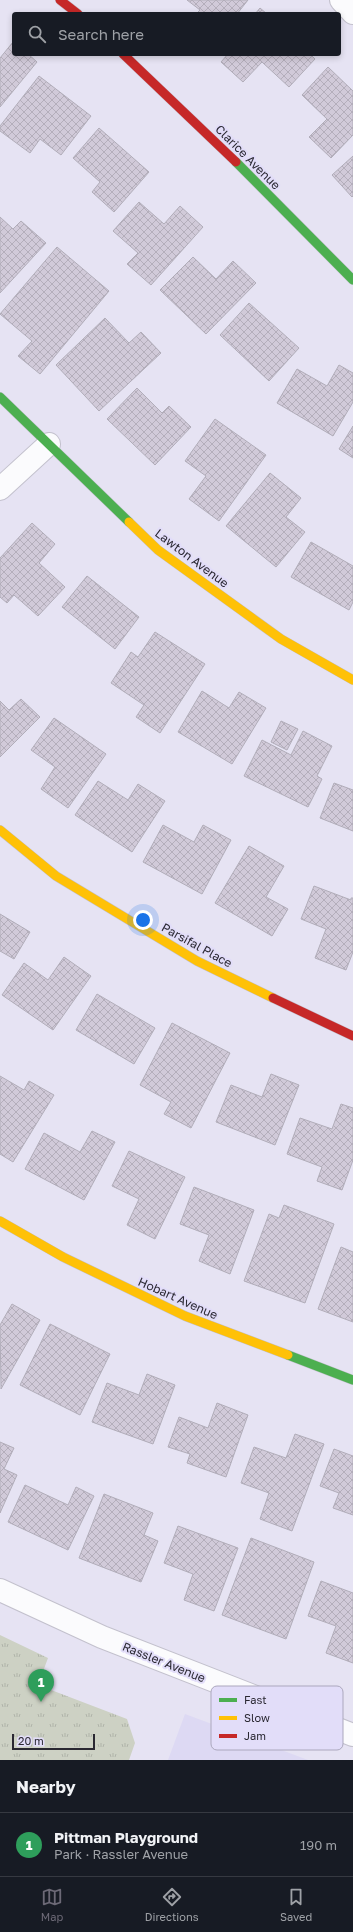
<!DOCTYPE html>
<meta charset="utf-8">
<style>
:root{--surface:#171b24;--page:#242831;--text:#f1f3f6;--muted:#9ea1a6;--line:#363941;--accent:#6c6976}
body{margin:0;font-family:"Golos Text",sans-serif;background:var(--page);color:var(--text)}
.scale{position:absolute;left:12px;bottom:10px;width:83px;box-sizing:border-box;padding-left:4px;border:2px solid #2a2832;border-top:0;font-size:11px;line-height:14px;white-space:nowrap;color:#2a2832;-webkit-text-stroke:3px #e2ddf9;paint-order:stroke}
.you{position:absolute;left:143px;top:920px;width:14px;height:14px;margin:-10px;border:3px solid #fff;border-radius:50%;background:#1a73e8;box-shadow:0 0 0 6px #1a73e833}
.badge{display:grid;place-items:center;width:26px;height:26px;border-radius:50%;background:var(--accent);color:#fff;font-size:13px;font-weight:700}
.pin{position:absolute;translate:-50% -33px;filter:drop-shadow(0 1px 2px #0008)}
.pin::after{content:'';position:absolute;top:21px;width:14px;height:12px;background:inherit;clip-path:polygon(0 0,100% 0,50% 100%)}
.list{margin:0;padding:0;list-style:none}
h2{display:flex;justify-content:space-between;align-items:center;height:52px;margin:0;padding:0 16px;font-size:17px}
h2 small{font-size:13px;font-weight:400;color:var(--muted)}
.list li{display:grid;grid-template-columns:26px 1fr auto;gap:12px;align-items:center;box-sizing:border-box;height:64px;padding:0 16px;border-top:1px solid var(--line)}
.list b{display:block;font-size:15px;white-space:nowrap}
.list p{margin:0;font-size:13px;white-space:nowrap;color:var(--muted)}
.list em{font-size:13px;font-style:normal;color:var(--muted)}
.icon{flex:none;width:22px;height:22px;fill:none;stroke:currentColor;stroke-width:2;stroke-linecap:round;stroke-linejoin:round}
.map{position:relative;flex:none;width:353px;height:1760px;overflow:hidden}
.search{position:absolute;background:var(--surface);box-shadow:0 2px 6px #0003;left:12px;right:12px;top:12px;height:44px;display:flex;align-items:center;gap:10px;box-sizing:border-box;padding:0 14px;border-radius:4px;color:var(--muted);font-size:15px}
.sheet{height:116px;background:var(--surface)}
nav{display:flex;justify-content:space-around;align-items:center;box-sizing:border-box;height:56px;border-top:1px solid var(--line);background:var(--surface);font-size:11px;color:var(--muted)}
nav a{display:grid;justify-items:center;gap:2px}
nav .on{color:var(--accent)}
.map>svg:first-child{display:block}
.built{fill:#ddd9f3}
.park{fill:url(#park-tufts)}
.building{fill:url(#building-cross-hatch);stroke:#b1adb9}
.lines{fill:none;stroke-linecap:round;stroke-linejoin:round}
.street-casing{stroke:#c3c1cd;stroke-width:24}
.fast-casing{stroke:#c3c1cd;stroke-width:10}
.slow-casing{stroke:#c3c1cd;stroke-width:10}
.jam-casing{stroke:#c3c1cd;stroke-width:10}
.street{stroke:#fbfbfd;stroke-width:22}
.fast{stroke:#4caf50;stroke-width:9}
.slow{stroke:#ffc107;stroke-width:9}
.jam{stroke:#c62828;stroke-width:9}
.labels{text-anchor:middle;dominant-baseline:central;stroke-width:4;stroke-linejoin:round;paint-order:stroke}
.street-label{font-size:12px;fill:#2a2832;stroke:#e2ddf9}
.key{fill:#e2ddf9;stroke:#aba7bd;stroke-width:1}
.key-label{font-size:11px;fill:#2a2832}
</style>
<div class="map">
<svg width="353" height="1760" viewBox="0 0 353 1760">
<defs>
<pattern id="park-tufts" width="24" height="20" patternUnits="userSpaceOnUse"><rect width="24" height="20" fill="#cdd1c4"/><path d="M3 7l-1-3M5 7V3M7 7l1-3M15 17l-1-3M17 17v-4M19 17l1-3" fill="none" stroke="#b0b3a9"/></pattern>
<pattern id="building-cross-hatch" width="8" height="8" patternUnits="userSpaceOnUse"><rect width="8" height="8" fill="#d1cad9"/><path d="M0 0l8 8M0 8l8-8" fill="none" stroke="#b4aebb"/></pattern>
</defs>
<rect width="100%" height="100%" fill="#e6e3f3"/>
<!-- built -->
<path class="built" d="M185,1714L308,1760H168Z"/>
<!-- park -->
<path class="park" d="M0,1635L48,1658L38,1685L127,1719L135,1743L129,1760H0Z"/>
<!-- building -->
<path class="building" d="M187,0H248L237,14H196L200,10Z
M260,8L267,14H255Z
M13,42L14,54H28L37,62L0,107V58Z
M228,54H310L315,59L289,87L262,62L243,82L221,62Z
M328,67L353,91V135L331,158L309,137L327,119L302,95Z
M39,76L91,116L61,155L40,139L30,153L0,131V126Z
M99,128L149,172L114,212L92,192L100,182L73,158Z
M353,156V196L352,197L332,175Z
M139,202L164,224L180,206L203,227L151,285L127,264L138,253L113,231Z
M0,217L13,229L21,221L46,243L0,293Z
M57,247L109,291L40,374L18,356L32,341L0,314Z
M193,257L216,279L233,261L256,283L206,334L160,290Z
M249,303L299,348L269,381L220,335Z
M105,318L129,343L141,332L161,353L99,411L56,365Z
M339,365L353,373V402L333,436L277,403L297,369L327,386Z
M137,388L162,413L169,406L191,427L155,465L107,419Z
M215,419L266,455L219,521L189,499L206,476L185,461Z
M353,426V458L339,449Z
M270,473L301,498L286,517L305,532L276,567L226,526Z
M32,523L55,544L39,563L65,587L38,616L14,595L7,603L0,597V558Z
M311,542L353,566V602L349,610L291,577Z
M87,576L139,617L115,649L62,607Z
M155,632L205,664L160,733L136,717L144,705L111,683L131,652L138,657Z
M202,691L229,708L239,692L266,708L232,764L178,732Z
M21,699L40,717L0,757V701L9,710Z
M54,718L106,754L68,808L41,789L55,767L31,750Z
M281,721L298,729L287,750L271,742Z
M303,731L332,746L317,776L322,779L308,807L244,776L262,740L291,755Z
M98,781L128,800L138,784L165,801L132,852L75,815Z
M334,783L353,790V831L320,818Z
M163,825L194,842L203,825L231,840L202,894L143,862Z
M249,846L284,866L266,897L288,909L272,936L215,903Z
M314,886L351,900V898H353V952L346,970L315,958L326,929L301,919Z
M0,914L30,932L14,959L0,951Z
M64,957L91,976L53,1030L2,995L24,963L48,980Z
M97,994L155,1028L134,1064L76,1030Z
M172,1023L230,1053L191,1128L164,1114L171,1102L140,1085Z
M271,1074L299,1085L275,1145L216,1122L231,1085L262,1097Z
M0,1076L24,1090L29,1081L54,1095L13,1162L0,1154Z
M341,1104L353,1108V1160L342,1190L317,1181L322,1167L287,1154L300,1118L332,1129Z
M92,1131L115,1142L84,1200L25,1169L44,1133L80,1152Z
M129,1151L185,1177L155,1239L127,1225L139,1199L112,1186Z
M194,1187L254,1210L230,1274L199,1261L209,1235L180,1224Z
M284,1205L334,1224L305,1303L244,1281L269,1214L279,1218Z
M341,1247L353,1252V1322L318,1309Z
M12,1304L40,1320L1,1389L0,1325Z
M50,1324L110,1354L80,1415L20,1385Z
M147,1374L175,1385L153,1444L92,1422L107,1383L139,1395Z
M217,1403L248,1415L226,1477L187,1463L190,1454L168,1447L179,1417L208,1428Z
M295,1434L324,1444L292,1531L260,1519L269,1493L241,1483L254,1447L286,1458Z
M0,1442L14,1448L4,1469L17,1475L0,1513Z
M334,1449L353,1456V1515L333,1508L339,1493L320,1486Z
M25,1485L68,1505L76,1487L94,1496L68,1550L8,1522Z
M104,1494L153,1513L144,1535L158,1541L141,1582L79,1558Z
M178,1526L238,1548L214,1611L184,1600L193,1574L164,1563Z
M251,1538L314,1562L286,1639L222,1615Z
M321,1581L353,1593V1663L326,1653L336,1626L308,1616Z"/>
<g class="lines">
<defs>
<path id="street" d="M341,0L353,13
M0,489L49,444
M0,1590L102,1637L353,1735"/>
<path id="fast" d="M236,162L353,280
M0,397L129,522
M288,1355L353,1380"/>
<path id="slow" d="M129,522L158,550L281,639L353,680
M0,830L56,876L197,961L273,998
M0,1221L63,1257L185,1316L288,1355"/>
<path id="jam" d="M60,0L78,14
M123,54L236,162
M273,998L353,1036"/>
</defs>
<!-- street casing -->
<use href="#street" class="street-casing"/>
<!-- fast casing -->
<use href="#fast" class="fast-casing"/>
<!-- slow casing -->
<use href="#slow" class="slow-casing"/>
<!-- jam casing -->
<use href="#jam" class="jam-casing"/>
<!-- street -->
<use href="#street" class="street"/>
<!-- fast -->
<use href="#fast" class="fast"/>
<!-- slow -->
<use href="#slow" class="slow"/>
<!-- jam -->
<use href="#jam" class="jam"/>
</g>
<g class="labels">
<!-- street labels -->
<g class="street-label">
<text transform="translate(248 157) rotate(45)">Clarice Avenue</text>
<text transform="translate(192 558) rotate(37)">Lawton Avenue</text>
<text transform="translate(197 945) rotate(29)">Parsifal Place</text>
<text transform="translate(178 1298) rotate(24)">Hobart Avenue</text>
<text transform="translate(164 1662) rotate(22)">Rassler Avenue</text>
</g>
</g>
<!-- legend -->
<rect x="211" y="1686" width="132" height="64" rx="6" class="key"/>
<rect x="219" y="1698" width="18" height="4" fill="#4caf50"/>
<rect x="219" y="1716" width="18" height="4" fill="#ffc107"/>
<rect x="219" y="1734" width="18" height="4" fill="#c62828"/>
<g class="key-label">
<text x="244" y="1704">Fast</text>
<text x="244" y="1722">Slow</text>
<text x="244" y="1740">Jam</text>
</g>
</svg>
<div class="scale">20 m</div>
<div class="you"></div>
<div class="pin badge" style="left:41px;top:1702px;background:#2e9e5b">1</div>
<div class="search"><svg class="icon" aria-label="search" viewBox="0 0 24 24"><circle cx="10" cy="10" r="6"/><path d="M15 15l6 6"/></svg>Search here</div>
</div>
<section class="sheet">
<h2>Nearby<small></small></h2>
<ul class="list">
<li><span class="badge" style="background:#2e9e5b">1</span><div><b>Pittman Playground</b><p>Park · Rassler Avenue</p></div><em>190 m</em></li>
</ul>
</section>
<nav>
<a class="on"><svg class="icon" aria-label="map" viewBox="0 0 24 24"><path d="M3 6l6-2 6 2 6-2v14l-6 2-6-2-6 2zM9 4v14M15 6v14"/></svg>Map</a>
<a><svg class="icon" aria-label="directions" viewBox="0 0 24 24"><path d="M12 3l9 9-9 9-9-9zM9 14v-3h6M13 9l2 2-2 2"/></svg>Directions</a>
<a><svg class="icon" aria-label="saved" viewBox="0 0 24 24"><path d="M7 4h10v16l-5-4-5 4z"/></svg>Saved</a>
</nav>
